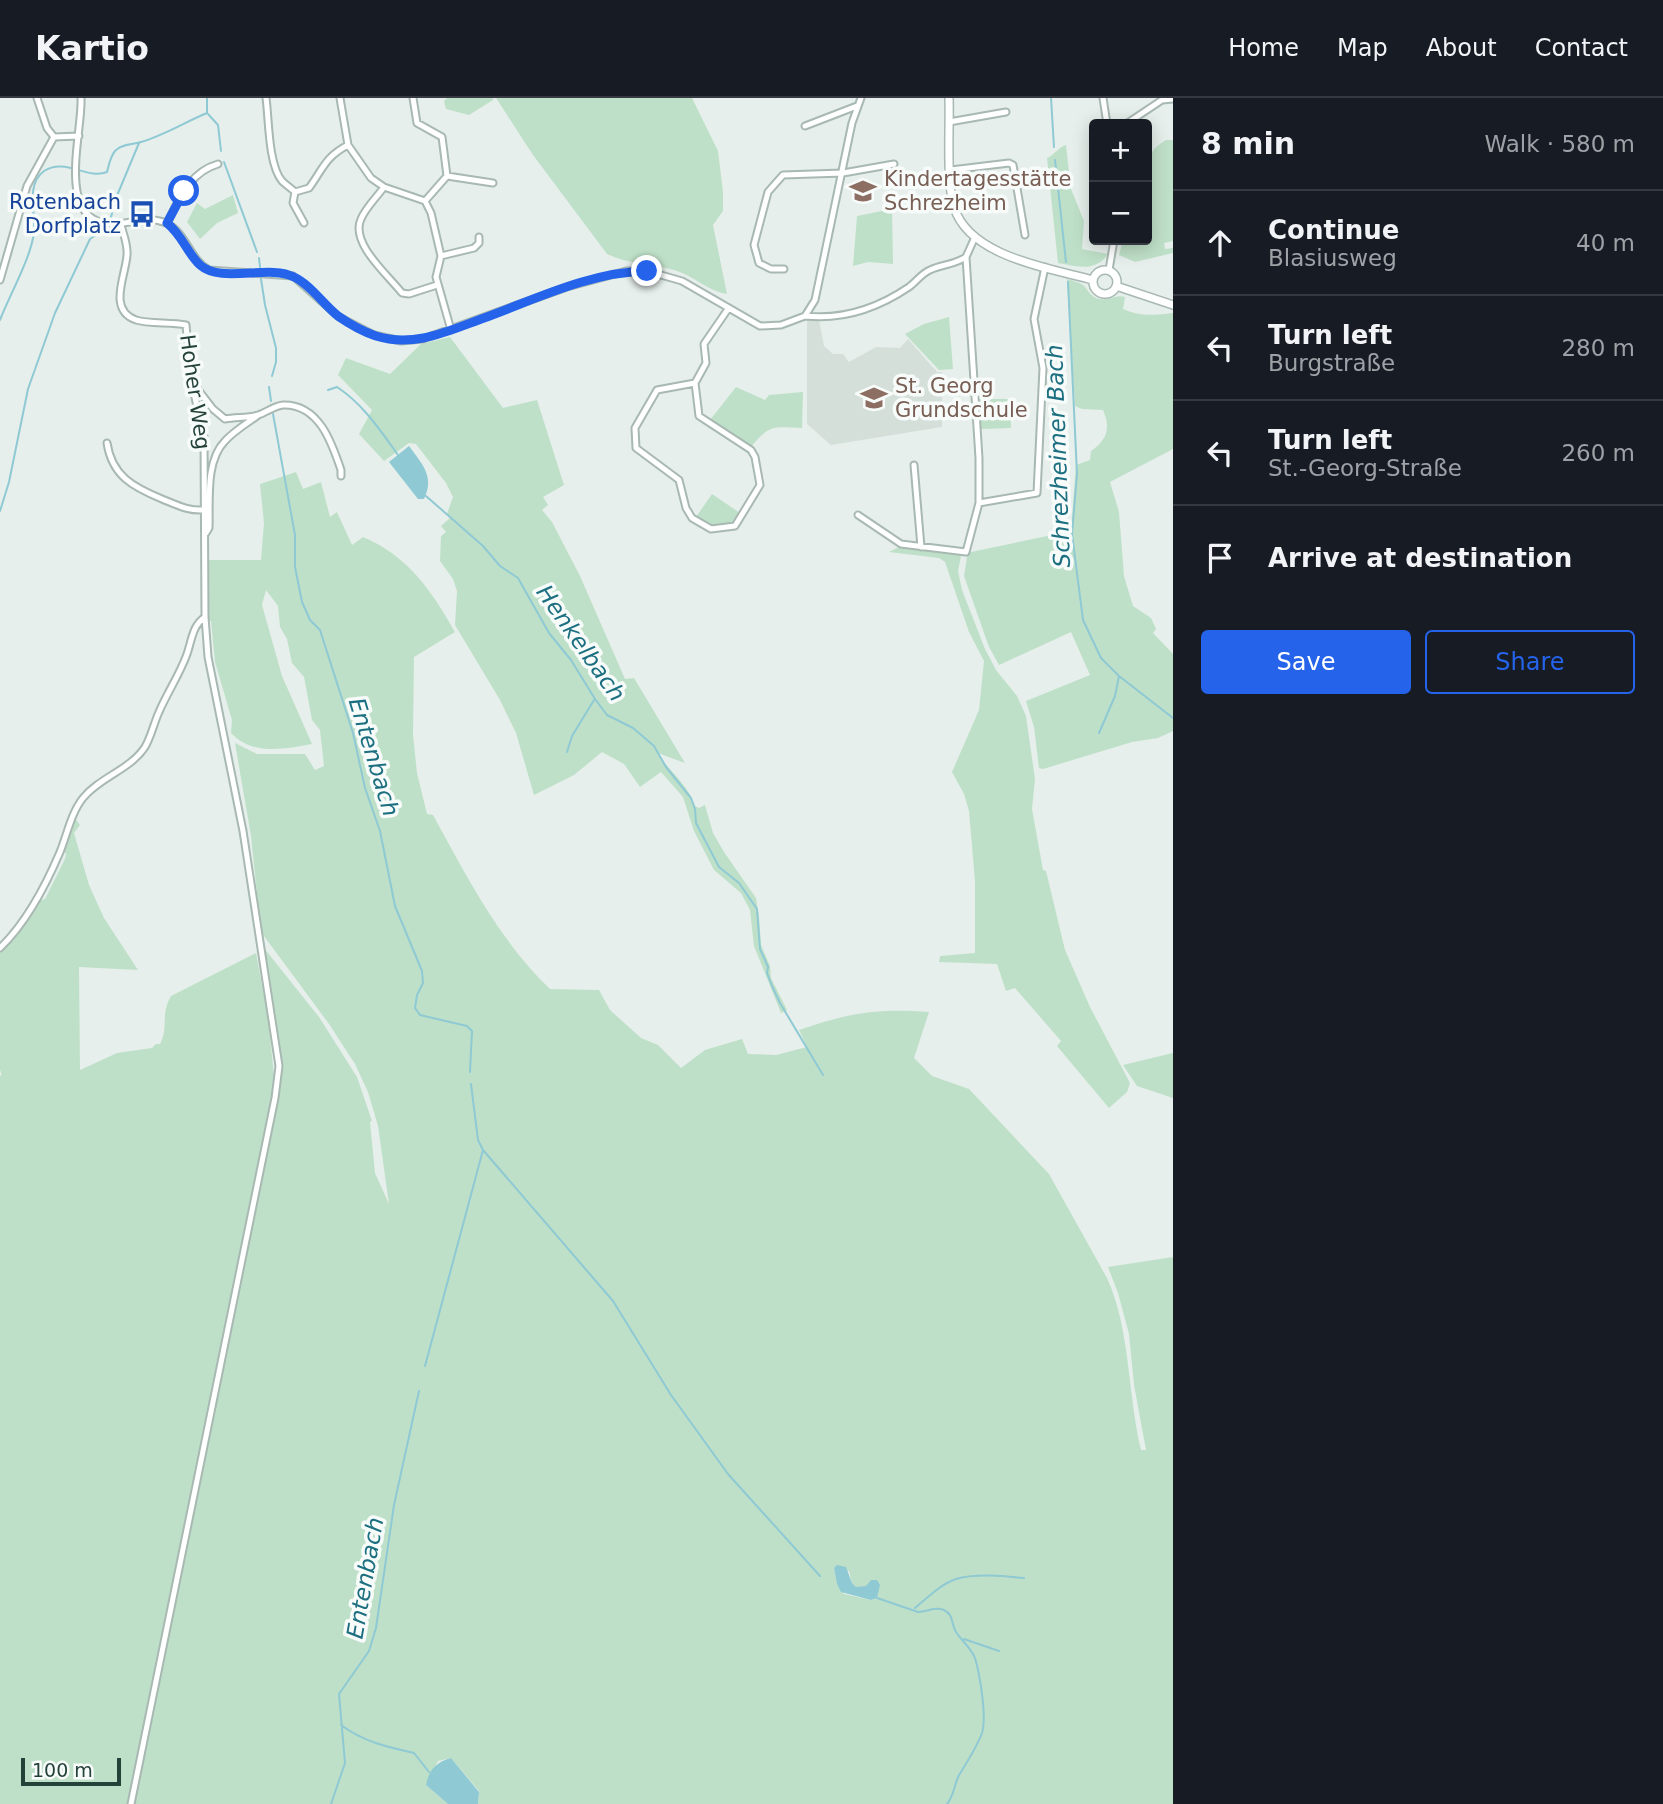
<!DOCTYPE html>
<meta charset="utf-8">
<style>
:root{--surface:#171b24;--page:#242831;--text:#f1f3f6;--muted:#9ea1a6;--line:#363941;--accent:#2563eb}
body{margin:0;font-family:"DejaVu Sans",sans-serif;background:var(--page);color:var(--text)}
.controls{position:absolute;right:21px;top:21px;display:grid;overflow:hidden;border-radius:7px;box-shadow:0 4px 18px #0003}
.controls button{width:63px;height:63px;display:grid;place-items:center;padding:0;border:0;border-bottom:2px solid var(--line);background:var(--surface);color:var(--text);font:35px sans-serif}
.scale{position:absolute;left:21px;bottom:18px;width:100px;box-sizing:border-box;padding-left:7px;border:4px solid #24423a;border-top:0;font-size:19px;line-height:24px;white-space:nowrap;color:#24423a;-webkit-text-stroke:5px #f7fbf9;paint-order:stroke}
.stop{position:absolute;width:21px;height:21px;margin:-16px;border:5px solid #2563eb;border-radius:50%;background:#fff}
.stop.end{background:#2563eb;border-color:#fff;box-shadow:0 2px 7px #0008}
.list{margin:0;padding:0;list-style:none}
h2{display:flex;justify-content:space-between;align-items:center;height:91px;margin:0;padding:0 28px;font-size:30px}
h2 small{font-size:23px;font-weight:400;color:var(--muted)}
.list li{display:grid;grid-template-columns:46px 1fr auto;gap:21px;align-items:center;box-sizing:border-box;height:105px;padding:0 28px;border-top:2px solid var(--line)}
.list b{display:block;font-size:26px;white-space:nowrap}
.list p{margin:0;font-size:23px;white-space:nowrap;color:var(--muted)}
.list em{font-size:23px;font-style:normal;color:var(--muted)}
.actions{display:flex;gap:14px;padding:21px 28px}
.actions a{flex:1;padding:16px 0;border:2px solid var(--accent);border-radius:7px;text-align:center;font-size:24px;color:var(--accent)}
.actions .main{background:var(--accent);color:#fff}
.icon{flex:none;width:38px;height:38px;fill:none;stroke:currentColor;stroke-width:2;stroke-linecap:round;stroke-linejoin:round}
.map{position:relative;flex:none;width:1173px;height:1706px;overflow:hidden}
header{display:flex;align-items:center;gap:42px;box-sizing:border-box;height:98px;padding:0 35px;background:var(--surface);border-bottom:2px solid var(--line)}
header strong{font-size:33px}
nav{display:flex;gap:38px;margin-inline-start:auto;font-size:24px}
main{display:flex}
aside{flex:1;background:var(--surface)}
.map>svg:first-child{display:block}
.built{fill:#d4dfda}
.green{fill:#bfe0c8;fill-rule:evenodd}
.water{fill:#8ec9d4}
.lines{fill:none;stroke-linecap:round;stroke-linejoin:round}
.stream{stroke:#8ec9d4;stroke-width:2}
.minor-casing{stroke:#a8b8b2;stroke-width:9}
.tertiary-casing{stroke:#a8b8b2;stroke-width:10}
.minor{stroke:#fff;stroke-width:5}
.tertiary{stroke:#fff;stroke-width:7}
.route{stroke:#2563eb;stroke-width:9}
.labels{text-anchor:middle;dominant-baseline:central;stroke-width:7;stroke-linejoin:round;paint-order:stroke}
.education-label{font-size:21px;fill:#785e54;stroke:#f7fbf9;text-anchor:start}
.transit-label{font-size:21px;fill:#164399;stroke:#f7fbf9;text-anchor:end}
.street-label{font-size:21px;fill:#24423a;stroke:#f7fbf9}
.water-label{font-size:23px;font-style:italic;fill:#1c6f80;stroke:#f7fbf9}
</style>
<header>
<strong>Kartio</strong>
<nav><a>Home</a><a>Map</a><a>About</a><a>Contact</a></nav>
</header>
<main>
<div class="map">
<svg width="1173" height="1706" viewBox="0 0 1173 1706">
<rect width="100%" height="100%" fill="#e6efeb"/>
<!-- built -->
<path class="built" d="M807,220L819,222L824,248L833,256H843L849,264L876,249L900,250L908,241L937,274H942V329L831,347L807,326Z"/>
<!-- green -->
<path class="green" d="M447,0H493V2L469,17L446,11L444,3Z
M496,0H692L718,53L723,94V113L713,127L727,196C708,193 695,179 677,173C654,165 629,167 607,156L533,57Z
M1166,42H1173V143L1164,145L1165,151L1173,150V155L1135,164L1119,157L1123,142H1147C1147,120 1144,77 1150,58C1153,50 1160,46 1166,42Z
M1066,47L1071,91L1084,123L1082,151L1108,156C1095,175 1077,168 1058,165L1047,60C1055,57 1058,49 1066,47Z
M233,97L238,115L217,125L200,141L187,124L197,105L205,111Z
M892,111L893,166L868,164L853,168L857,118Z
M1067,181C1072,183 1079,184 1083,187C1088,192 1090,197 1096,200C1107,204 1115,196 1125,199L1123,211C1141,219 1154,217 1173,215V351L1110,384L1119,414L1124,478L1133,508L1151,520L1156,531L1153,535L1173,556V633L1158,640L1132,644L1043,671L1039,670L1034,629L1026,603L1090,577L1071,534L999,567L989,549L964,478L967,459L971,454L1071,433L1076,367L1090,362L1091,353C1107,342 1111,330 1103,312L1082,311L1075,308Z
M949,219L953,271L939,272L905,236L924,226Z
M450,239L503,310L537,302L564,387L543,399L548,407L542,412L552,424L580,478L625,581L634,580L685,665L658,655C669,674 688,686 695,708L699,710L705,707L713,735L724,754L756,800L759,818L761,847L770,868L771,880L787,912L781,915L754,848L750,812L741,795L714,772L694,733L683,699L661,674L640,689L624,666L602,654L574,677L534,697L516,635L500,602L455,527L457,493L453,481L440,463L441,438L446,434L441,428L450,420L465,432L447,416L453,399L446,385L416,346L409,345L384,363L359,336L372,312L338,277L346,260L390,276L421,246Z
M736,289L765,302L769,297L803,294L802,330C773,329 770,326 751,349L710,322Z
M979,301H1010L1011,330L981,331Z
M296,374L303,391L321,384L330,419L337,414L352,447L363,439C408,458 432,493 455,534L414,559L413,637L417,675L427,716L433,717C467,779 499,842 550,891L599,892L610,912L641,940L658,947L681,970L705,952L742,941L748,956L776,957L807,949L799,932C849,915 876,910 929,914L914,960L932,978L969,991L1049,1076L1107,1180C1130,1229 1128,1298 1141,1352H1146L1134,1287L1129,1236L1118,1195L1108,1169L1173,1159V1706H478L479,1693L451,1660L438,1663L426,1687L448,1706H0V977L2,978L0,972V852L38,803L45,801L65,761L66,756L62,750L74,719L80,727L74,735L89,787L104,820L138,872L79,869L80,972L117,955L152,950L156,946H160C169,929 160,917 171,898L256,855L268,919L275,988L281,987L280,963L264,850L319,919L357,979L372,1023L370,1024L375,1075L389,1106L378,1028L368,994L355,966L329,926L261,834L251,738L235,645L257,656H305L315,672L324,668L320,632L312,622L304,579L292,565L287,541L280,529L278,508L266,492L262,507L282,578L312,646C284,651 253,658 231,635L232,622L215,564L211,523L208,522V462H261L264,425L260,386ZM834,1470L849,1473L852,1485L856,1490L866,1488L878,1494L877,1500L871,1502L844,1496L837,1486Z
M712,396L740,415L734,425L711,428L696,419Z
M899,449L954,455L961,458L958,473L962,492L985,551L996,572L1017,598L1026,618L1035,681L1032,711L1043,772L1046,773L1065,852L1090,909L1130,985L1127,994L1109,1010L1057,948L1061,943L1015,890L1006,893L997,866L939,864L940,858L975,855V783L969,713L964,696L952,674L979,612L984,563L969,534L945,464L939,460L889,454Z
M1173,955V1000L1137,988L1123,967Z"/>
<!-- water -->
<path class="water" d="M409,348C422,366 435,378 424,401H418L389,364Z
M837,1467L846,1469L852,1485L856,1489L866,1488L871,1482H877L880,1487L877,1500L871,1502L841,1494L837,1486L834,1470Z
M451,1660L479,1694L478,1706H448L426,1687C429,1672 436,1664 451,1660Z"/>
<g class="lines">
<!-- stream -->
<path class="stream" d="M1051,0L1054,49
M208,16L218,27L221,53
M1055,62L1066,164
M224,64L257,154
M110,123L116,100L139,45
M259,160L260,169
M261,181L265,207L276,250V264L272,278
M1068,184L1077,376L1072,436L1083,522L1101,560L1119,578L1173,620
M0,222C10,196 30,162 34,135C36,116 25,87 44,73C65,59 87,82 107,74C109,67 110,59 115,53C121,46 132,47 141,44C165,37 185,24 207,15V0
M269,289L271,303
M328,292L337,289C363,306 380,332 398,357
M273,316L295,437V469L302,504L310,522L320,532L353,635L365,690L380,733L395,808L422,873L423,885L417,897L415,910L420,917L467,928L472,933L470,974
M426,398L483,448L500,468L518,480L549,535L571,562L595,601L607,617L633,630L654,648L666,669L691,700L695,711L696,725L719,769L739,785L757,811L760,851L768,869L767,875L772,888L780,905L823,977
M0,413L9,384L28,291L55,215L90,141L108,129
M1099,635L1115,598L1119,578
M567,654L572,638L594,602
M483,1052L613,1203L671,1297L728,1376L820,1478
M425,1268L483,1052L478,1042L471,986
M877,1500L918,1514C928,1514 934,1508 944,1512C954,1517 951,1526 956,1534C962,1543 971,1550 975,1560C980,1577 987,1619 982,1635C977,1649 967,1664 959,1677C954,1687 954,1698 947,1706
M915,1510C927,1500 941,1486 956,1481C975,1475 1005,1478 1024,1480
M964,1541L999,1553
M341,1627C364,1644 387,1649 414,1655L429,1674
M331,1706L345,1665L339,1596L369,1553L376,1530L394,1407L419,1293"/>
<defs>
<path id="minor" d="M37,0L47,30L54,39
M81,0C83,34 54,125 112,126C130,126 148,117 166,125C186,134 190,162 209,172L293,178L339,219L374,237L401,243L423,241L567,189L626,173H647L682,183L760,228L781,227L805,218L815,202L852,25L861,0
M266,0C269,21 268,66 282,83C286,87 291,90 295,94L309,90C323,71 325,59 348,47
M340,0L348,47L371,80L384,89L425,103L431,115L441,158L436,179L451,232
M413,0L417,25L442,39L447,78L425,103
M1103,0L1107,26
M949,24L1006,14
M1126,26L1162,2L1173,1
M805,28L857,8
M54,39L79,38
M951,72L1009,65L1013,67L1025,137
M447,78L493,85
M384,89C377,99 366,109 361,121C350,145 387,176 402,195L409,196L437,187
M295,94L293,105L304,125
M120,124C123,135 128,146 127,157C126,177 107,212 136,222C149,226 171,224 186,227L191,282L204,339L205,519L208,559L243,733L279,968L275,1000L131,1706
M167,125C180,100 190,74 218,66
M441,158L474,150L479,145V139
M784,171H771L759,165L754,147L768,94L783,77L843,75L894,66
M1109,172L1114,142
M0,182L27,88L54,39
M805,218C842,222 878,210 909,189C916,184 922,175 930,172C943,166 954,167 966,159
M695,285L657,292L635,330L636,350L679,382L686,410L692,420L711,431L735,428L760,387L755,359L751,352L699,318L695,285L706,265L704,246L728,211
M196,289L213,311L225,321C236,319 248,320 258,317C267,314 274,308 283,307C319,306 332,345 341,372V378
M107,345C112,378 133,389 162,401C177,407 188,413 204,412
M914,367L921,449
M979,405L1037,395L1043,270L1034,221L1045,169
M858,417L901,446L966,454L979,405V360L966,159L975,139
M206,435L209,430C210,404 205,363 225,343C234,333 246,326 257,318
M0,850C26,825 46,787 60,754C67,737 71,715 83,700C100,679 130,672 145,649C151,639 154,625 159,614C167,595 180,576 187,556C192,542 192,528 205,519"/>
<path id="tertiary" d="M949,0C950,30 946,82 954,109C969,159 1050,170 1093,182
M1093 184a12 12 0 1 1 24 0a12 12 0 1 1-24 0Z
M1116,188L1173,207"/>
</defs>
<!-- minor casing -->
<use href="#minor" class="minor-casing"/>
<!-- tertiary casing -->
<use href="#tertiary" class="tertiary-casing"/>
<!-- minor -->
<use href="#minor" class="minor"/>
<!-- tertiary -->
<use href="#tertiary" class="tertiary"/>
</g>
<g class="lines">
<!-- route -->
<path class="route" d="M184,93L167,125C183,138 187,155 200,167C221,186 269,166 294,179C311,187 323,206 338,218C348,225 364,234 376,238C414,250 448,233 484,220C536,201 590,174 647,173"/>
</g>
<!-- icons -->
<defs>
<symbol id="school-bare" viewBox="-9 -9 18 18"><path d="M0-5L7-2L0 1L-7-2ZM-4 1L0 2.5L4 1V4Q0 6-4 4Z" fill="#8d6e63" stroke="#f7fbf9" stroke-width="2.5" paint-order="stroke"/></symbol>
<symbol id="bus-bare" viewBox="-9 -9 18 18"><path d="M-5-6H5V4H4V6H2V4H-2V6H-4V4H-5ZM-3.5-4V0h7V-4ZM-3.5 1.2v1.5H-2V1.2ZM2 1.2v1.5H3.5V1.2Z" fill="#1a4fb4" stroke="#f7fbf9" stroke-width="2.5" paint-order="stroke"/></symbol>
</defs>
<g fill-rule="evenodd">
<use href="#school-bare" x="844" y="74" width="38" height="38"/>
<use href="#bus-bare" x="123" y="97" width="38" height="38"/>
<use href="#school-bare" x="855" y="281" width="38" height="38"/>
</g>
<g class="labels">
<!-- education labels -->
<g class="education-label">
<text x="884" y="81">Kindertagesstätte<tspan x="884" dy="24">Schrezheim</tspan></text>
<text x="895" y="288">St. Georg<tspan x="895" dy="24">Grundschule</tspan></text>
</g>
<!-- transit labels -->
<g class="transit-label">
<text x="121" y="104">Rotenbach<tspan x="121" dy="24">Dorfplatz</tspan></text>
</g>
<!-- street labels -->
<g class="street-label">
<text transform="translate(195 294) rotate(82)">Hoher Weg</text>
</g>
<!-- water labels -->
<g class="water-label">
<text transform="translate(1058 358) rotate(-92)">Schrezheimer Bach</text>
<text transform="translate(581 545) rotate(55)">Henkelbach</text>
<text transform="translate(374 659) rotate(73)">Entenbach</text>
<text transform="translate(365 1480) rotate(-80)">Entenbach</text>
</g>
</g>
</svg>
<div class="controls">
<button>+</button>
<button>−</button>
</div>
<div class="scale">100 m</div>
<div class="stop" style="left:184px;top:93px"></div>
<div class="stop end" style="left:647px;top:173px"></div>
</div>
<aside>
<h2>8 min<small>Walk · 580 m</small></h2>
<ul class="list">
<li><svg class="icon" aria-label="ahead" viewBox="0 0 24 24"><path d="M12 20V5M6 11l6-6 6 6"/></svg><div><b>Continue</b><p>Blasiusweg</p></div><em>40 m</em></li>
<li><svg class="icon" aria-label="left" viewBox="0 0 24 24"><path d="M17 20v-9H6M10 6l-5 5 5 5"/></svg><div><b>Turn left</b><p>Burgstraße</p></div><em>280 m</em></li>
<li><svg class="icon" aria-label="left" viewBox="0 0 24 24"><path d="M17 20v-9H6M10 6l-5 5 5 5"/></svg><div><b>Turn left</b><p>St.-Georg-Straße</p></div><em>260 m</em></li>
<li><svg class="icon" aria-label="arrive" viewBox="0 0 24 24"><path d="M6 21V4h12l-3 4 3 4H6"/></svg><div><b>Arrive at destination</b></div></li>
</ul>
<div class="actions"><a class="main">Save</a><a>Share</a></div>
</aside>
</main>
